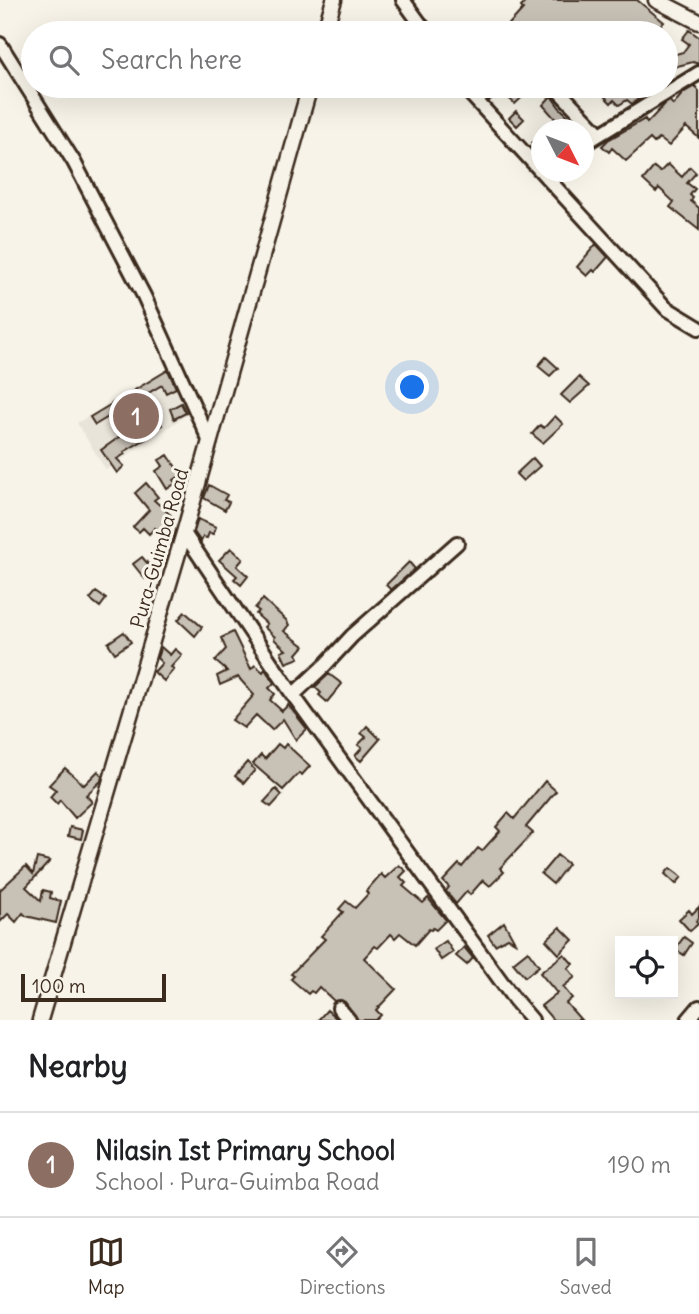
<!DOCTYPE html>
<meta charset="utf-8">
<style>
:root{--surface:#fff;--page:#f2f2f2;--text:#202124;--muted:#757577;--line:#e0e0e0;--accent:#3b2a1e}
body{margin:0;font-family:Delius,sans-serif;background:var(--page);color:var(--text)}
.controls{position:absolute;right:21px;bottom:21px;display:grid;overflow:hidden;border-radius:0px;box-shadow:0 7px 28px #0002}
.controls button{width:63px;height:63px;display:grid;place-items:center;padding:0;border:0;border-bottom:2px solid var(--line);background:var(--surface);color:var(--text);font:35px sans-serif}
.compass{position:absolute;left:531px;top:119px;width:63px;height:63px;border-radius:50%;background:var(--surface);box-shadow:0 7px 28px #0002;rotate:132deg}
.scale{position:absolute;left:21px;bottom:18px;width:145px;box-sizing:border-box;padding-left:7px;border:4px solid #3b2a1e;border-top:0;font-size:19px;line-height:24px;white-space:nowrap;color:#3b2a1e;-webkit-text-stroke:5px #f7f3e8;paint-order:stroke}
.you{position:absolute;left:413px;top:388px;width:24px;height:24px;margin:-18px;border:5px solid #fff;border-radius:50%;background:#1a73e8;box-shadow:0 0 0 10px #1a73e833}
.badge{display:grid;place-items:center;width:46px;height:46px;border-radius:50%;background:var(--accent);color:#fff;font-size:23px;font-weight:700}
.pin{position:absolute;translate:-50% -50%;border:4px solid #fff;box-shadow:0 2px 7px #0006}
.list{margin:0;padding:0;list-style:none}
h2{display:flex;justify-content:space-between;align-items:center;height:91px;margin:0;padding:0 28px;font-size:30px}
h2 small{font-size:23px;font-weight:400;color:var(--muted)}
.list li{display:grid;grid-template-columns:46px 1fr auto;gap:21px;align-items:center;box-sizing:border-box;height:105px;padding:0 28px;border-top:2px solid var(--line)}
.list b{display:block;font-size:26px;white-space:nowrap}
.list p{margin:0;font-size:23px;white-space:nowrap;color:var(--muted)}
.list em{font-size:23px;font-style:normal;color:var(--muted)}
.icon{flex:none;width:38px;height:38px;fill:none;stroke:currentColor;stroke-width:2;stroke-linecap:round;stroke-linejoin:round}
.map{position:relative;flex:none;width:699px;height:1020px;overflow:hidden}
.search{position:absolute;background:var(--surface);box-shadow:0 7px 28px #0002;left:21px;right:21px;top:21px;height:77px;display:flex;align-items:center;gap:18px;box-sizing:border-box;padding:0 24px;border-radius:38px;color:var(--muted);font-size:26px}
.sheet{height:196px;background:var(--surface)}
nav{display:flex;justify-content:space-around;align-items:center;box-sizing:border-box;height:98px;border-top:2px solid var(--line);background:var(--surface);font-size:19px;color:var(--muted)}
nav a{display:grid;justify-items:center;gap:4px}
nav .on{color:var(--accent)}
.map>svg:first-child{display:block}
.built{fill:#e9e4d9}
.building{fill:#c8c1b6;stroke:#3b2a1e;stroke-width:2}
.lines{fill:none;stroke-linecap:round;stroke-linejoin:round}
.minor-casing{stroke:#3b2a1e;stroke-width:18}
.major-casing{stroke:#3b2a1e;stroke-width:19}
.minor{stroke:#f7f3e8;stroke-width:12}
.major{stroke:#f7f3e8;stroke-width:14}
.labels{text-anchor:middle;dominant-baseline:central;stroke-width:6;stroke-linejoin:round;paint-order:stroke}
.street-label{font-size:19px;fill:#3b2a1e;stroke:#f7f3e8}
</style>
<div class="map">
<svg width="699" height="1020" viewBox="0 0 699 1020">
<rect width="100%" height="100%" fill="#f7f3e8"/>
<filter id="ink" filterUnits="userSpaceOnUse"><feTurbulence type="fractalNoise" baseFrequency=".0143" numOctaves="2"/><feDisplacementMap in="SourceGraphic" scale="14" xChannelSelector="R" yChannelSelector="G"/><feConvolveMatrix kernelMatrix="1 2 1 2 8 2 1 2 1" color-interpolation-filters="sRGB"/></filter>
<g filter="url(#ink)">
<!-- built -->
<path class="built" d="M171,367L194,410L106,470L77,423Z"/>
<!-- building -->
<path class="building" d="M527,0H637L664,22L654,33H501L523,9L521,7Z
M689,30L699,37V64L693,62L666,69V57L683,52L689,44L682,39Z
M475,86H534L515,104L500,90L489,101Z
M617,86H654L632,104L627,100L619,105L614,100L611,103L605,97Z
M695,86L699,91V138L686,127L669,146L659,138L654,143L650,139L626,161L612,148L609,152L602,146L608,140L645,119L647,123L665,104L670,101L673,105L683,93Z
M551,96L560,108L583,130H548L558,122L543,105Z
M516,111L524,119L517,126L509,118Z
M542,135V155L532,143Z
M668,164L682,177L690,167L696,173L687,183L695,189L690,195L693,198L691,201L699,208V230L670,207L674,202L659,188L656,192L643,180L654,167L660,172Z
M596,244L608,257L595,272L593,270L587,276L577,267Z
M546,357L558,368L550,376L538,366Z
M168,370L176,388L166,393L162,385L95,425L90,417Z
M579,377L589,386L570,403L561,395Z
M181,403L186,413L174,419L170,409Z
M555,416L563,424L543,443L532,434L540,425L544,428Z
M158,417L162,425L145,436L147,438L124,452L125,454L117,459L124,466L117,473L101,450L128,431L130,435Z
M168,455L181,475L174,480L176,483L167,489L156,471L163,466L159,460Z
M533,458L540,466L523,481L516,474Z
M146,483L158,497L154,500L173,517L160,533L155,528L149,534L143,528L139,532L133,527L149,510L135,493Z
M209,485L227,495L224,500L229,502L225,510L204,498Z
M198,519L216,527L213,534L209,533L207,538L203,537L201,542L194,532Z
M231,548L243,559L237,566L248,576L241,585L234,579L237,576L219,560Z
M142,557L155,572L145,579L133,564Z
M409,562L415,569L391,590L386,585Z
M96,592L106,599L100,607L90,599Z
M263,599L286,620L289,625L284,631L304,646L297,654L299,658L286,663L281,652L286,650L274,639L275,637L264,627L267,624L256,614L259,611L255,608Z
M185,612L202,627L195,636L178,620Z
M124,632L131,642L115,653L108,643Z
M233,632L251,669L255,665L263,672L265,669L274,683L269,688L275,694L270,700L282,711L288,705L307,729L296,740L283,719L272,730L256,715L244,728L232,720L254,695L238,677L220,685L217,676L227,671L215,661L226,649L221,638Z
M161,647L170,655L175,649L182,655L171,667L174,669L164,681L154,672L162,663L157,658Z
M329,674L342,684L327,702L319,695L321,693L315,687Z
M367,726L380,739L361,761L355,756L362,748L358,745L366,737L361,733Z
M278,744L283,748L286,744L310,766L302,775L299,773L283,790L253,764L261,755L265,759Z
M247,762L255,770L244,783L235,776Z
M65,768L84,785L98,771L102,776L101,781L86,795L92,802L75,818L60,800L57,804L50,797L56,790L49,785Z
M545,781L556,791L526,827L533,833L500,868L504,872L490,886L483,880L470,895L467,891L456,904L446,891L449,887L443,881L459,864L462,867L478,848L482,851L500,831L496,827L508,813L514,819Z
M276,789L282,795L271,807L264,802Z
M70,827L83,830L81,839L68,836Z
M557,855L568,864L553,884L541,874Z
M37,858L50,861L26,887L41,901L43,890L51,892L50,898L61,901L56,923L26,916L23,913L16,922L8,914L0,922V890L26,866L33,874Z
M399,865L406,871L400,877L406,883L403,886L423,903L428,898L446,920L436,930L433,928L431,930L429,929L415,945L400,933L395,938L391,934L378,948L375,946L364,958L396,989L376,1010L381,1015L376,1020H358L345,1002L341,1000L334,1001L319,987L314,993L311,991L308,994L291,979L294,976L291,974L325,939L321,936L343,912L339,909L346,901L355,908L368,894L366,891L381,874L385,878Z
M670,868L682,877L676,884L665,874Z
M699,907V918L696,921L698,924L690,931L679,919L689,910L692,914Z
M504,922L515,942L508,938L495,945L488,935Z
M560,927L573,940L559,954L546,940Z
M684,937L692,943L684,955L675,949Z
M446,941L453,952L441,960L434,949Z
M464,947L473,958L467,965L456,956Z
M528,951L539,966L525,977L513,963Z
M564,954L573,964L568,968L575,977L563,987L572,998L566,1003L581,1020H553L541,1006L557,993L540,973Z
M327,1010L338,1020H318Z"/>
<g class="lines">
<defs>
<path id="minor" d="M403,0L427,33
M0,44L74,162L144,296L210,442
M463,86L666,308L699,328
M554,86L600,134
M584,144L699,73
M184,533L293,695L514,999L532,1020
M293,695L325,665L352,636L457,543
M339,1008L349,1020
M688,1020L699,1007"/>
<path id="major" d="M656,0L699,22
M324,33L334,0
M40,1020L184,533L310,86"/>
</defs>
<!-- minor casing -->
<use href="#minor" class="minor-casing"/>
<!-- major casing -->
<use href="#major" class="major-casing"/>
<!-- minor -->
<use href="#minor" class="minor"/>
<!-- major -->
<use href="#major" class="major"/>
</g>
</g>
<g class="labels">
<!-- street labels -->
<g class="street-label">
<text transform="translate(159 548) rotate(-74)">Pura-Guimba Road</text>
</g>
</g>
</svg>
<div class="controls">
<button><svg class="icon" aria-label="locate" viewBox="0 0 24 24"><circle cx="12" cy="12" r="6"/><path d="M12 2v4M12 18v4M2 12h4M18 12h4"/></svg></button>
</div>
<svg class="compass" viewBox="-18 -18 36 36"><path d="M0-13l5 13h-10z" fill="#e53935"/><path d="M0 13l5-13h-10z" fill="#757577"/></svg>
<div class="scale">100 m</div>
<div class="you"></div>
<div class="pin badge" style="left:136px;top:416px;background:#8d6e63">1</div>
<div class="search"><svg class="icon" aria-label="search" viewBox="0 0 24 24"><circle cx="10" cy="10" r="6"/><path d="M15 15l6 6"/></svg>Search here</div>
</div>
<section class="sheet">
<h2>Nearby<small></small></h2>
<ul class="list">
<li><span class="badge" style="background:#8d6e63">1</span><div><b>Nilasin Ist Primary School</b><p>School · Pura-Guimba Road</p></div><em>190 m</em></li>
</ul>
</section>
<nav>
<a class="on"><svg class="icon" aria-label="map" viewBox="0 0 24 24"><path d="M3 6l6-2 6 2 6-2v14l-6 2-6-2-6 2zM9 4v14M15 6v14"/></svg>Map</a>
<a><svg class="icon" aria-label="directions" viewBox="0 0 24 24"><path d="M12 3l9 9-9 9-9-9zM9 14v-3h6M13 9l2 2-2 2"/></svg>Directions</a>
<a><svg class="icon" aria-label="saved" viewBox="0 0 24 24"><path d="M7 4h10v16l-5-4-5 4z"/></svg>Saved</a>
</nav>
